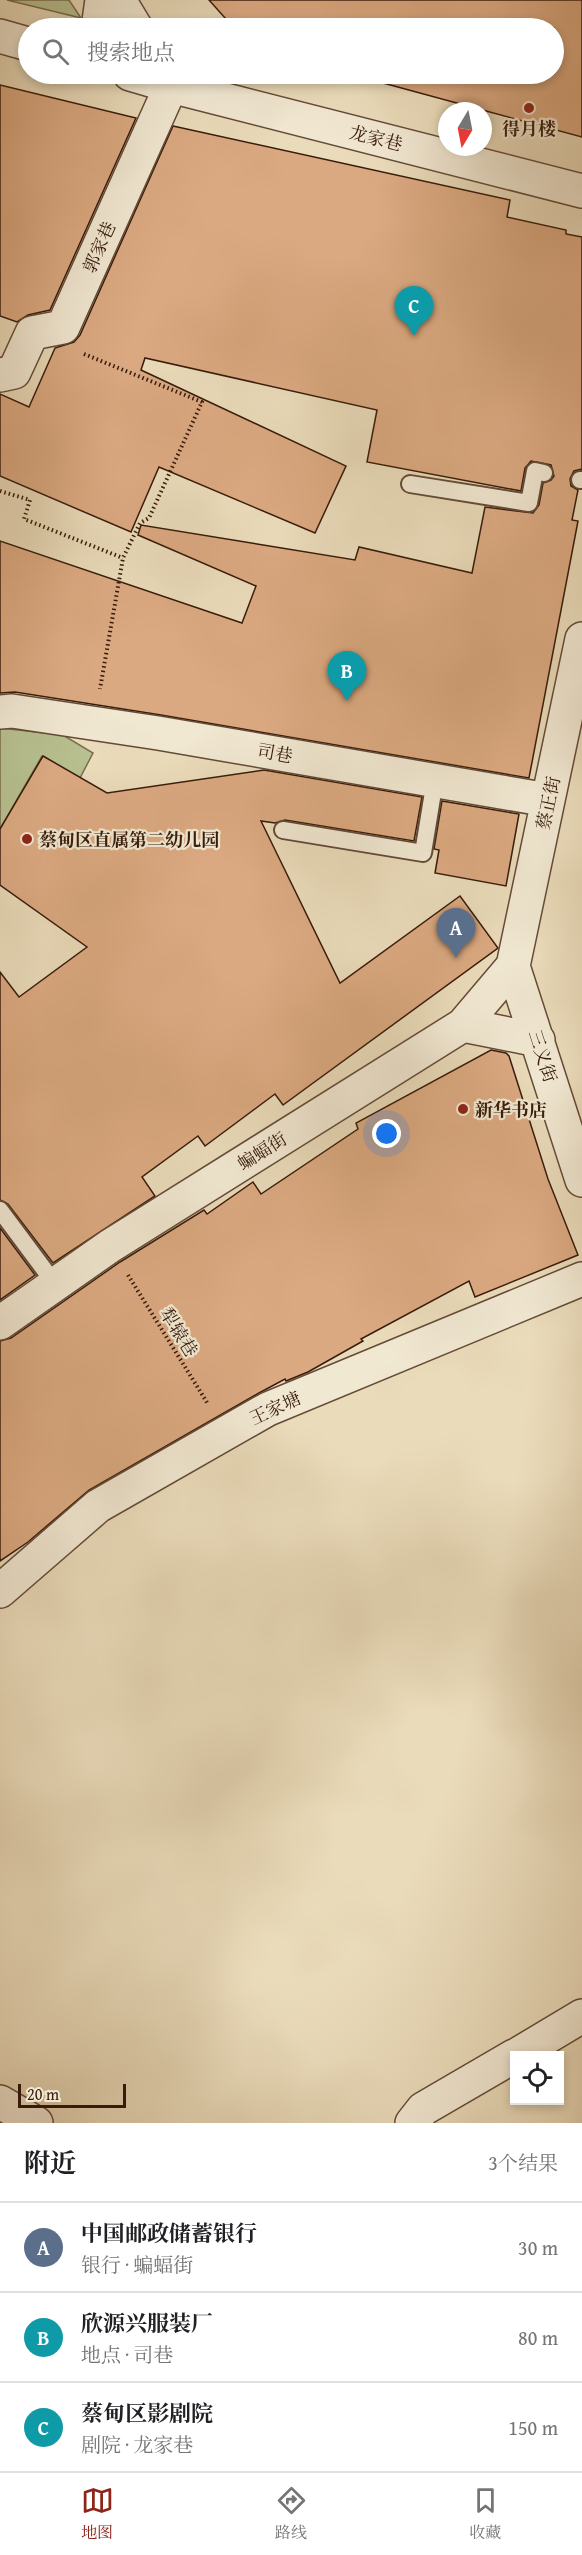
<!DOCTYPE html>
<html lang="zh">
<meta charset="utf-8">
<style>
:root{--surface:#fff;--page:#f2f2f2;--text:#202124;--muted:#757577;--line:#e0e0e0;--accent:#8f2418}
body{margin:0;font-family:"Gentium Book Plus","Noto Serif SC",serif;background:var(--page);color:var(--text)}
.controls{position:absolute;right:18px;bottom:18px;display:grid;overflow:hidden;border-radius:0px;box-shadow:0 3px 9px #0003}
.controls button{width:54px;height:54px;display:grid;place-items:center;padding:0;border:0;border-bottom:2px solid var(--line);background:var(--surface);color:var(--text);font:30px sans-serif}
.compass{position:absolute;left:438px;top:102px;width:54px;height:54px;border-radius:50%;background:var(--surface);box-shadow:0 3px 9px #0003;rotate:190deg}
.scale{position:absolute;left:18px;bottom:15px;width:108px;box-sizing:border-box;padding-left:6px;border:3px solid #381b0b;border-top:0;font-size:16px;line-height:21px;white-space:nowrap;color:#381b0b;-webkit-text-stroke:4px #f1e8d2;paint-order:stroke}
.you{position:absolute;left:387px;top:1134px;width:21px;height:21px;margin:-15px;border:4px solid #fff;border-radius:50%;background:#1a73e8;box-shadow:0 0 0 9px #1a73e833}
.badge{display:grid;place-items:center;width:39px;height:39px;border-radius:50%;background:var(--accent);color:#fff;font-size:20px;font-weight:700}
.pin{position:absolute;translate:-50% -50px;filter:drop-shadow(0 2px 3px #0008)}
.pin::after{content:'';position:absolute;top:32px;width:21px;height:18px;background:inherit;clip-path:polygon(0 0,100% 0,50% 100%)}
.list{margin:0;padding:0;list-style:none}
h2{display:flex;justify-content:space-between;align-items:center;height:78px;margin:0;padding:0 24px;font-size:26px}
h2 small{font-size:20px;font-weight:400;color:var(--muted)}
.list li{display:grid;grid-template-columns:39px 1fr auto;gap:18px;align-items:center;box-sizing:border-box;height:90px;padding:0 24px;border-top:2px solid var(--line)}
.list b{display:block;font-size:22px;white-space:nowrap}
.list p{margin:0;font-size:20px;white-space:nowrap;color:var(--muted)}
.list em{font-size:20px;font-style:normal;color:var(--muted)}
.icon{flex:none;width:33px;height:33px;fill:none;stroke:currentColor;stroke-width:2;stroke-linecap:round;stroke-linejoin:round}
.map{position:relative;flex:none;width:582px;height:2123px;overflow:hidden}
.search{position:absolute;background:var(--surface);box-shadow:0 3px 9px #0003;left:18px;right:18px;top:18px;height:66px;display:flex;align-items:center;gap:15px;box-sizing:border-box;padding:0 21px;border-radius:33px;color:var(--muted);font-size:22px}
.sheet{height:348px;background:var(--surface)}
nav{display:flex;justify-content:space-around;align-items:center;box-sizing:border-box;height:84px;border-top:2px solid var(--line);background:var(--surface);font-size:16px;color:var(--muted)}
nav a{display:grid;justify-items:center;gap:3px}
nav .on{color:var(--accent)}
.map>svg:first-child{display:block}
.green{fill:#b7c090;stroke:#786e4e;stroke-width:1.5}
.building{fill:#dba981;stroke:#381b0b;stroke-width:1.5}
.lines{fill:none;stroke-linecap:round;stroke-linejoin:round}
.service-casing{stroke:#644b37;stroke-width:20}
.minor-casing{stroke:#644b37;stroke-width:36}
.tertiary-casing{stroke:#644b37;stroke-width:36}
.path{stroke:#381b0b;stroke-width:4;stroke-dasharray:1.5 3;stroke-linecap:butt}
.service{stroke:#f1e8d2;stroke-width:16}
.minor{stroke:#f1e8d2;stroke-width:33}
.tertiary{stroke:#f1e8d2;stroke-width:33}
.poi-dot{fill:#8f2418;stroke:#f1e8d2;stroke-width:2}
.labels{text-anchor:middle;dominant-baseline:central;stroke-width:4.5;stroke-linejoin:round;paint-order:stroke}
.poi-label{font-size:18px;font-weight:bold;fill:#381b0b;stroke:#f1e8d2;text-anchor:start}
.street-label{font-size:18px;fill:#381b0b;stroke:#f1e8d2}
</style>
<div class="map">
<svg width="582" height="2123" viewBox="0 0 582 2123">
<rect width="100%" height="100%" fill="#eadbba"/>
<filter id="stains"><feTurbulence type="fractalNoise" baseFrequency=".00333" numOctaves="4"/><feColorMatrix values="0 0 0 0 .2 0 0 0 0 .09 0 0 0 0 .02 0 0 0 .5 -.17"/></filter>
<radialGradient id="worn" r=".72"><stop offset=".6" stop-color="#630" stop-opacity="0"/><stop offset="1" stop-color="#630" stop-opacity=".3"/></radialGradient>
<!-- green -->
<path class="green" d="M7,0H69L81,18Z
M0,728L63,735L93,753L80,778L42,756L0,829Z"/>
<!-- building -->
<path class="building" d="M209,0H582V137L350,74H554V28H234Z
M0,85L136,118L50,310L28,315L17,322L0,316Z
M173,126L510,200L507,217L566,230V234L582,237V469L574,471L570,479L571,486L578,490L572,520L578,521L529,778L161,715L15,692L0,693V541L242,623L256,586L138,535L141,525L355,560L359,547L472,573L485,507L533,513L539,505L543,483L551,480L554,476L551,465L531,461L525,468L521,491L367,462L377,410L145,358L141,370L346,466L315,533L159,467L131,532L0,476V394L29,407L55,348L74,342L80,335Z
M43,756L107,793L264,770L422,797L414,841L285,820L275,823L261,821L340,983L460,896L498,948L283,1105L275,1094L205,1146L198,1136L142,1177L155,1196L53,1263L8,1204L0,1200V972L19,997L87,947L0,885V829Z
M442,801L519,814L506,886L435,873L439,850L434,849Z
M491,1050L506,1053L509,1056L548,1179L578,1255L475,1297L469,1281L361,1339L363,1341L308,1372L286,1381L285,1379L259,1393L89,1490L28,1542L0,1561V1341L11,1338L120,1262L204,1210L207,1214L253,1182L261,1194L358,1129L356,1123Z
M0,1228L35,1275L0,1300Z"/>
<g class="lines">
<defs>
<path id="service" d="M580,480H582
M410,484L529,503L535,471L544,473
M283,830L423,853L435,780
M0,1210L55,1284"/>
<path id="minor" d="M0,375L14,372L32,333L63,327L171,86L582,191
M0,712L12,711L158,733L548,800
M513,966L582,1180
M463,1025L538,1040
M0,1323L110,1246L463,1025L513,966L582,639
M0,1591L98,1506L268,1409L582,1279
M515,2056L582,2016
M0,2102L36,2123
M412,2123L423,2109L514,2056"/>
<path id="tertiary" d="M119,0L136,28
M98,28L102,0
M0,36L28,44
M130,74L171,86"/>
</defs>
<!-- service casing -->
<use href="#service" class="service-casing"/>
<!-- minor casing -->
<use href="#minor" class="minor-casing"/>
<!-- tertiary casing -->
<use href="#tertiary" class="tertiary-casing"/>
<!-- path -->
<path class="path" d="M84,354L202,402L149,518L140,523L123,558L100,689
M0,491L30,500L24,519L123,558
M128,1275L208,1404"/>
<!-- service -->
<use href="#service" class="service"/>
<!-- minor -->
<use href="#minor" class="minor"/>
<!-- tertiary -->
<use href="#tertiary" class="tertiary"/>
</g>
<!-- markers -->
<g class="poi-dot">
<circle cx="529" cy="108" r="6"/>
<circle cx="27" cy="839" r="6"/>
<circle cx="463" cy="1109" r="6"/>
</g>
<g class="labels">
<!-- poi labels -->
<g class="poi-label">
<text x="529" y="128" text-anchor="middle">得月楼</text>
<text x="39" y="839">蔡甸区直属第二幼儿园</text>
<text x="475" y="1109">新华书店</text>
</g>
<!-- street labels -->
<g class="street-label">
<text transform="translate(376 138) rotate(14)">龙家巷</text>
<text transform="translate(99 247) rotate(-66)">郭家巷</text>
<text transform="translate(275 753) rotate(10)">司巷</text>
<text transform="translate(548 803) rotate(-78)">蔡正街</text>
<text transform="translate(543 1056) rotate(72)">三义街</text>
<text transform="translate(262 1151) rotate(-32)">蝙蝠街</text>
<text transform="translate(179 1332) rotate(58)">犁辕巷</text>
<text transform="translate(275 1408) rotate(-25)">王家塘</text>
</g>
</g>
<rect width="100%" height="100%" filter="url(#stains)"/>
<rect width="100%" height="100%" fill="url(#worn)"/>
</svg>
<div class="controls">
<button><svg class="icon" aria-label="locate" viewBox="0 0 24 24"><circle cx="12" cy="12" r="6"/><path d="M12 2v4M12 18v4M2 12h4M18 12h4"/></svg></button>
</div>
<svg class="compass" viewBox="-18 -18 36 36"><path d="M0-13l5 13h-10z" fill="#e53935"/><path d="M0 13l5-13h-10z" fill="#757577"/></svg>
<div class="scale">20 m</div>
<div class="you"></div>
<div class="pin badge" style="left:456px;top:958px;background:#5c6f8a">A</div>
<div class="pin badge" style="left:347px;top:701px;background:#0f9aa8">B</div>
<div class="pin badge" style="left:414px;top:336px;background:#0f9aa8">C</div>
<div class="search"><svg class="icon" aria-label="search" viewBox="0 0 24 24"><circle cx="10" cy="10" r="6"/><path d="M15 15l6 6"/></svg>搜索地点</div>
</div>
<section class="sheet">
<h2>附近<small>3个结果</small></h2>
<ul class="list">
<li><span class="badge" style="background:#5c6f8a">A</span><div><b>中国邮政储蓄银行</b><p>银行 · 蝙蝠街</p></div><em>30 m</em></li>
<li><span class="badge" style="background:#0f9aa8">B</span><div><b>欣源兴服装厂</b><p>地点 · 司巷</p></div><em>80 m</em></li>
<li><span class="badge" style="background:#0f9aa8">C</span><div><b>蔡甸区影剧院</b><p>剧院 · 龙家巷</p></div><em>150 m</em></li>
</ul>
</section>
<nav>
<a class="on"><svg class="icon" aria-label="map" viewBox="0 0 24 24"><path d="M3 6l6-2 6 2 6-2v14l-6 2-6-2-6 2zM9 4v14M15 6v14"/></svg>地图</a>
<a><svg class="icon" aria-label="directions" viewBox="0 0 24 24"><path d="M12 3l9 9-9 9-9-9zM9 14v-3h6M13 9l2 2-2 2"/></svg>路线</a>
<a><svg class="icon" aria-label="saved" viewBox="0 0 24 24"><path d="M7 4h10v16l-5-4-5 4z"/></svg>收藏</a>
</nav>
